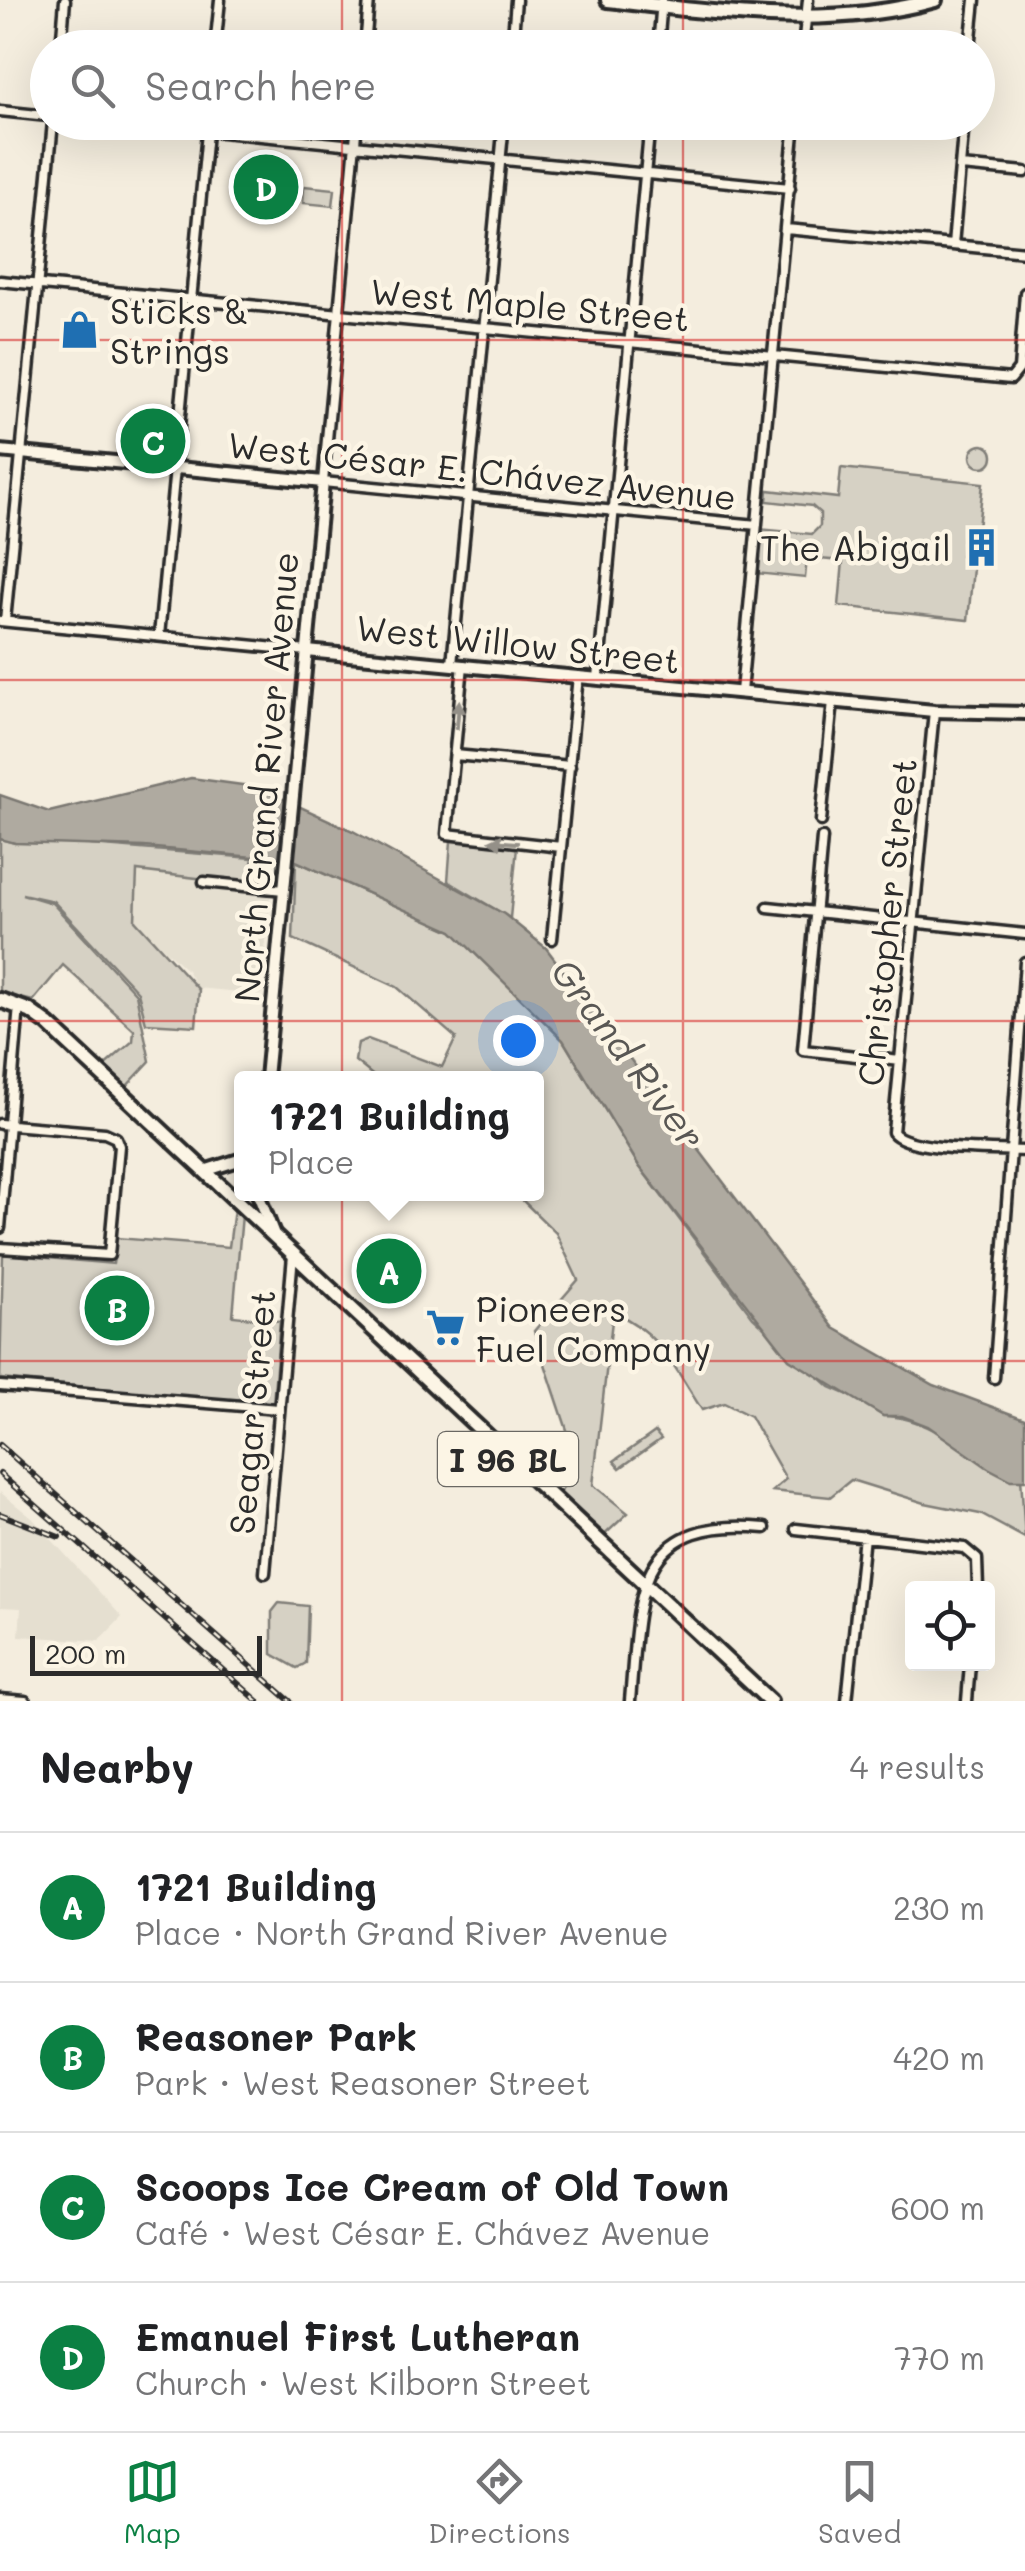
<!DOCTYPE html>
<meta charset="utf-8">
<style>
:root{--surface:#fff;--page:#f2f2f2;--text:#202124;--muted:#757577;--line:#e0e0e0;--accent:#0b8043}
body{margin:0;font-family:Mali,sans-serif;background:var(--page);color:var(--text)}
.controls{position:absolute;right:30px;bottom:30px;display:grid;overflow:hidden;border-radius:10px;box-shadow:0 10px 40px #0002}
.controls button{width:90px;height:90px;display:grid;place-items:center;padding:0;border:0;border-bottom:2px solid var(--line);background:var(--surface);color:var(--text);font:50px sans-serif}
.scale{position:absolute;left:30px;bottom:25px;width:232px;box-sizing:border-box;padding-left:10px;border:5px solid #2b2b2b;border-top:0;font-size:28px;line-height:35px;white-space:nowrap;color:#2b2b2b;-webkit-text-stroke:8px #fcf5e5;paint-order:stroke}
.you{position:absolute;left:518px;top:1040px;width:35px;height:35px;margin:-25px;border:8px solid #fff;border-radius:50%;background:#1a73e8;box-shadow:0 0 0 15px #1a73e833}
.badge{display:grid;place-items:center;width:65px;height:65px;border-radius:50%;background:var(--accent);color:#fff;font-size:32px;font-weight:700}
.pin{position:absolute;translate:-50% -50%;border:5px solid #fff;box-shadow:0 2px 10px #0006}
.popup{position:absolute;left:234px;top:1071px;width:310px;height:130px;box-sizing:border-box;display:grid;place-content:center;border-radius:10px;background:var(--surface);filter:drop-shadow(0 2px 8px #0005);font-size:32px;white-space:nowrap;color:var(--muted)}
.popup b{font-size:38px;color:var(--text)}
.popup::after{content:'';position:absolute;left:50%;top:100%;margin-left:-20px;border:20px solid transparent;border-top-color:var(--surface)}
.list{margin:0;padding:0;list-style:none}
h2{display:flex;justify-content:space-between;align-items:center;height:130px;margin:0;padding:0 40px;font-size:42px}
h2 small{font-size:32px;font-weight:400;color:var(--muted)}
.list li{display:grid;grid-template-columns:65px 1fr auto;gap:30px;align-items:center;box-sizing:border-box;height:150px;padding:0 40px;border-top:2px solid var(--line)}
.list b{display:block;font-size:38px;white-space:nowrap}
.list p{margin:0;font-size:32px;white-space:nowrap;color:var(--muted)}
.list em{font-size:32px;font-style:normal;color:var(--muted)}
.icon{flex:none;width:55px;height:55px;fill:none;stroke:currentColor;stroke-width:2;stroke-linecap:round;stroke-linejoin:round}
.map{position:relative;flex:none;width:1025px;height:1701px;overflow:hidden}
.search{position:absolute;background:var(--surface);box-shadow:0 10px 40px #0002;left:30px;right:30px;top:30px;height:110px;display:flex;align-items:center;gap:25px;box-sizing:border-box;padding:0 35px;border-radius:55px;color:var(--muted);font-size:38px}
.sheet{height:730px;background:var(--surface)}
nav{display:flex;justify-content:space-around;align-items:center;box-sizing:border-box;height:140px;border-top:2px solid var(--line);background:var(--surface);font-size:28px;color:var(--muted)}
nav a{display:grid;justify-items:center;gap:5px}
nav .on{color:var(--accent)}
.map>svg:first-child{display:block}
.built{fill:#e5dfd0}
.green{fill:#d6d1c4;stroke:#807e78;stroke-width:2.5}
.water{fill:#afaaa0;stroke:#7a7771;stroke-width:2.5}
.pier{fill:#f4edde}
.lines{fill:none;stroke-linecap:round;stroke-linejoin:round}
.minor-casing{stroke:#2b2b2b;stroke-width:15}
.tertiary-casing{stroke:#2b2b2b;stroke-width:18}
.primary-casing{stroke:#2b2b2b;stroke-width:20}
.minor{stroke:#fcf5e5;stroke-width:8}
.tertiary{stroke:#fcf5e5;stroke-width:10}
.primary{stroke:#fcf5e5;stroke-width:12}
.rail-casing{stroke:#2b2b2b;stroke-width:6}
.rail{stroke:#fcf5e5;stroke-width:2.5;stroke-dasharray:8;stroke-linecap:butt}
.oneway{fill:#949088}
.grid{fill:none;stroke:#d62828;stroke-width:2.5;stroke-opacity:0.55}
.labels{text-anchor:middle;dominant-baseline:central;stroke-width:9;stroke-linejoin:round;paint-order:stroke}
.shield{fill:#fcf5e5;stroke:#6a6863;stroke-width:2.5}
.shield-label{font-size:32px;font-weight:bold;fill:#2b2b2b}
.street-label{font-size:35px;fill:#2b2b2b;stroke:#fcf5e5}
.poi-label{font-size:35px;fill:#2b2b2b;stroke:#fcf5e5;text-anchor:start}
.water-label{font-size:38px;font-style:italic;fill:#595754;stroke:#fcf5e5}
</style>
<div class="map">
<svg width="1025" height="1701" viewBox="0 0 1025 1701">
<rect width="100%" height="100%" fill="#f4edde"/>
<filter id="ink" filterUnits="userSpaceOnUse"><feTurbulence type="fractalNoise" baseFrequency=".01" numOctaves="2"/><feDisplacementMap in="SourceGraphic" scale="20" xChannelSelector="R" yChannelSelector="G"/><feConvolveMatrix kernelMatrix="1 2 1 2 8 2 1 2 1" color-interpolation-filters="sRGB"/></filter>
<g filter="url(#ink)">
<!-- built -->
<path class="built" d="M136,861L272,874L261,994L197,988L187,970L131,919Z
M0,1492L32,1518L122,1617L99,1641L19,1636L21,1608L0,1607Z"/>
<!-- green -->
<path class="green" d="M304,186L335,189L333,206L303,203Z
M971 456a11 11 0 1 1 22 0a11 11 0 1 1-22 0Z
M841,468L983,483L977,537L963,536L961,556L974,558L968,620L839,606L843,561L807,558L805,578L755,573L759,529L812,534L820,526V513L812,506L767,501L768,490L838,498Z
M0,839L15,843L41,841L253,858L248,884L137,871L135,920L199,990L196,1026L146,1023L138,992L53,901L22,894L52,903L136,994L150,1061L125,1088L104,1066L133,1041L134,1030L63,965L33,1001L0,993Z
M451,841L517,847L510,918L448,881Z
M296,861L453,931L563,1040L639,1166L753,1317L830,1387L869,1404L883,1416C930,1416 972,1456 1011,1480L1021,1477L1025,1538L980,1514L925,1503L851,1480L830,1497L772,1491L786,1479L750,1416L724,1403L702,1410C676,1370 659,1331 613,1312L593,1485L628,1513L598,1541L557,1503L575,1454L534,1331L578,1280L556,1233L516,1194H536V1078H376L355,1061L358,1043L368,1039L442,1067L456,1038L397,987L293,939Z
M234,1209L242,1215L233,1316L280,1321L273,1404L0,1379L3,1254L113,1264L117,1238L229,1247Z
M655,1432L661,1439L620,1468L614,1461Z
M279,1603L308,1606L306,1663L297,1668L272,1654V1612Z"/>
<!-- water -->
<path class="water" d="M191,778L257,787L353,831L504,914L546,948L834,1328L934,1385L1025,1419V1480H1011L988,1468L928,1426L902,1416H883L789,1359L639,1166L563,1040L452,931L296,861L144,847L15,843L0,839V795L49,812Z"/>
<!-- pier -->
<path class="pier" d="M285,794L301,801L295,866L278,865Z"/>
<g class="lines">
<defs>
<path id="minor" d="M61,48L65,0
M215,48L220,0
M365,48L369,0
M512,48L516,0
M658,48L662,0
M803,48L808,0
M970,48L975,0
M0,111L48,116
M120,122L790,188
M357,122L323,482L757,525
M961,166L1025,172
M786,229L1025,252
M953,245L964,122
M0,281L1011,379L1019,369L1025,293
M0,621L307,651
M5,621L53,122
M159,636L208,122
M452,664L504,122
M463,665L447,834L561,847
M598,678L650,122
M741,692L795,122
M934,711L893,1132C908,1152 998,1149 1025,1151
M455,755L570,766
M821,821L833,701
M822,838L803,1050L900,1061
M204,882L284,890
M768,907L1025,934
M552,939L578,676
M0,1124L105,1133L116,1138L119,1146L109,1255L0,1248
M0,1228L19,1006
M994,1378L1025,962
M0,1386L278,1409
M796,1529L964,1548L977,1559L978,1589
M265,1573L293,1255
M0,1699L25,1701
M630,1701C639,1599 632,1515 765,1528
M847,1701L864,1536
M967,1701L970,1664"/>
<path id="tertiary" d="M0,451L323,482L266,1078
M307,651L934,711L1025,713
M204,1171L242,1159
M258,1194L273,1232"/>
<path id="primary" d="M608,0C718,13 826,30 935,0
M0,1000L30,1011L48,1024L770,1701"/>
</defs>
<!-- minor casing -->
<use href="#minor" class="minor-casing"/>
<!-- tertiary casing -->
<use href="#tertiary" class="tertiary-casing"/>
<!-- primary casing -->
<use href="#primary" class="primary-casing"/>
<!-- minor -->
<use href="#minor" class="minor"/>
<!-- tertiary -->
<use href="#tertiary" class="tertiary"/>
<!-- primary -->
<use href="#primary" class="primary"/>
<defs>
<path id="rail" d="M0,1445L290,1701
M0,1474L258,1701
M0,1514L59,1537"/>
</defs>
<!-- rail casing -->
<use href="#rail" class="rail-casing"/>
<!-- rail -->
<use href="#rail" class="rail"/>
</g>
<!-- one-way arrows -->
<defs><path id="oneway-solid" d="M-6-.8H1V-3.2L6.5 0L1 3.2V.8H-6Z" transform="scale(2.5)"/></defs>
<g class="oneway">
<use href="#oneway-solid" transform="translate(458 715) rotate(-85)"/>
<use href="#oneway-solid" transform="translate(504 842) rotate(-175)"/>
</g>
</g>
<!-- grid -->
<path class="grid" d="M342,0V48M683,0V48M342,122V1701M683,122V1701M0,340H1025M0,680H1025M0,1021H1025M0,1361H1025"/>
<!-- icons -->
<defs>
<symbol id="shop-bare" viewBox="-9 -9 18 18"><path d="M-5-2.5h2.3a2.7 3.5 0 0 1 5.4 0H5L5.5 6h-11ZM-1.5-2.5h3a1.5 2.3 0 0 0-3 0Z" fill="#1f6fb2" stroke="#fcf5e5" stroke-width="2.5" paint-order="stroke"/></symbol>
<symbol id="building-bare" viewBox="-9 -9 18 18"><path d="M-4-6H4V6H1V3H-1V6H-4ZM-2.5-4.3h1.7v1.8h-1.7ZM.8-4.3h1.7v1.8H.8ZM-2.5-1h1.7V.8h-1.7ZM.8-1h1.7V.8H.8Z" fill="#1f6fb2" stroke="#fcf5e5" stroke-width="2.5" paint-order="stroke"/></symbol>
<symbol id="supermarket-bare" viewBox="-9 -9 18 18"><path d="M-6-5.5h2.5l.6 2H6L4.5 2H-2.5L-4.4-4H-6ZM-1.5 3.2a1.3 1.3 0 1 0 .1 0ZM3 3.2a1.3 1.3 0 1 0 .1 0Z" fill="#1f6fb2" stroke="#fcf5e5" stroke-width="2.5" paint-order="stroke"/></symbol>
</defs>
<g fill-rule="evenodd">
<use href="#shop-bare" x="52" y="302" width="55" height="55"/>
<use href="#building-bare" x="954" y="520" width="55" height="55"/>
<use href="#supermarket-bare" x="418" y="1300" width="55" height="55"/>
</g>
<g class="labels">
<!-- shield labels -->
<rect class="shield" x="438" y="1432" width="140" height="54" rx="8"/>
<g class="shield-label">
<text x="508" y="1459">I 96 BL</text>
</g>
<!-- street labels -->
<g class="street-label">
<text transform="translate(530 304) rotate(5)">West Maple Street</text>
<text transform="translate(482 470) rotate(6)">West César E. Chávez Avenue</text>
<text transform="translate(518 643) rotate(6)">West Willow Street</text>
<text transform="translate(265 777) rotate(-85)">North Grand River Avenue</text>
<text transform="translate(886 922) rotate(-84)">Christopher Street</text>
<text transform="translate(251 1412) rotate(-85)">Seagar Street</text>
</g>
<!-- poi labels -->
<g class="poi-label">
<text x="110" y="310">Sticks &amp;<tspan x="110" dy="40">Strings</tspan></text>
<text x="951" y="547" text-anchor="end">The Abigail</text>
<text x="476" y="1308">Pioneers<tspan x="476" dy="40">Fuel Company</tspan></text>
</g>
<!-- water labels -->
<g class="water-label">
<text transform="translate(629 1053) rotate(53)">Grand River</text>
</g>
</g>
</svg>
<div class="controls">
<button><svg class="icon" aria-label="locate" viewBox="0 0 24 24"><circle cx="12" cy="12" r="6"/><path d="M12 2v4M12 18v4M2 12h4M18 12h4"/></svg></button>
</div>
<div class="scale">200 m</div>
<div class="you"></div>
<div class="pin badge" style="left:389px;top:1271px">A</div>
<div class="popup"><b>1721 Building</b>Place</div>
<div class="pin badge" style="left:117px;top:1308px">B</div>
<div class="pin badge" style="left:153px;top:441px">C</div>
<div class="pin badge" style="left:266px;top:187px">D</div>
<div class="search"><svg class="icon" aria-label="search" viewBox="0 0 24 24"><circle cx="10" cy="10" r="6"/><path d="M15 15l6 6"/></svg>Search here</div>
</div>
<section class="sheet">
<h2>Nearby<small>4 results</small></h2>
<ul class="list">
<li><span class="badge">A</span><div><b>1721 Building</b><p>Place · North Grand River Avenue</p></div><em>230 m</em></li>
<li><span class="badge">B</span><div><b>Reasoner Park</b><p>Park · West Reasoner Street</p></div><em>420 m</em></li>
<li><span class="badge">C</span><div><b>Scoops Ice Cream of Old Town</b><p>Café · West César E. Chávez Avenue</p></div><em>600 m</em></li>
<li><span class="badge">D</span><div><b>Emanuel First Lutheran</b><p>Church · West Kilborn Street</p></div><em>770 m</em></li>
</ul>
</section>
<nav>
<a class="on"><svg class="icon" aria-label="map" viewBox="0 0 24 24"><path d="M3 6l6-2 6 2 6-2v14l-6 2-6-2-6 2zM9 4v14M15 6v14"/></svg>Map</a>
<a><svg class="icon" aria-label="directions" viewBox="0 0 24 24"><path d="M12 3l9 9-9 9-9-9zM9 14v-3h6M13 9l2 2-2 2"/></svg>Directions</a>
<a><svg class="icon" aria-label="saved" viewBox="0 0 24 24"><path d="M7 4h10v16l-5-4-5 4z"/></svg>Saved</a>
</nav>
